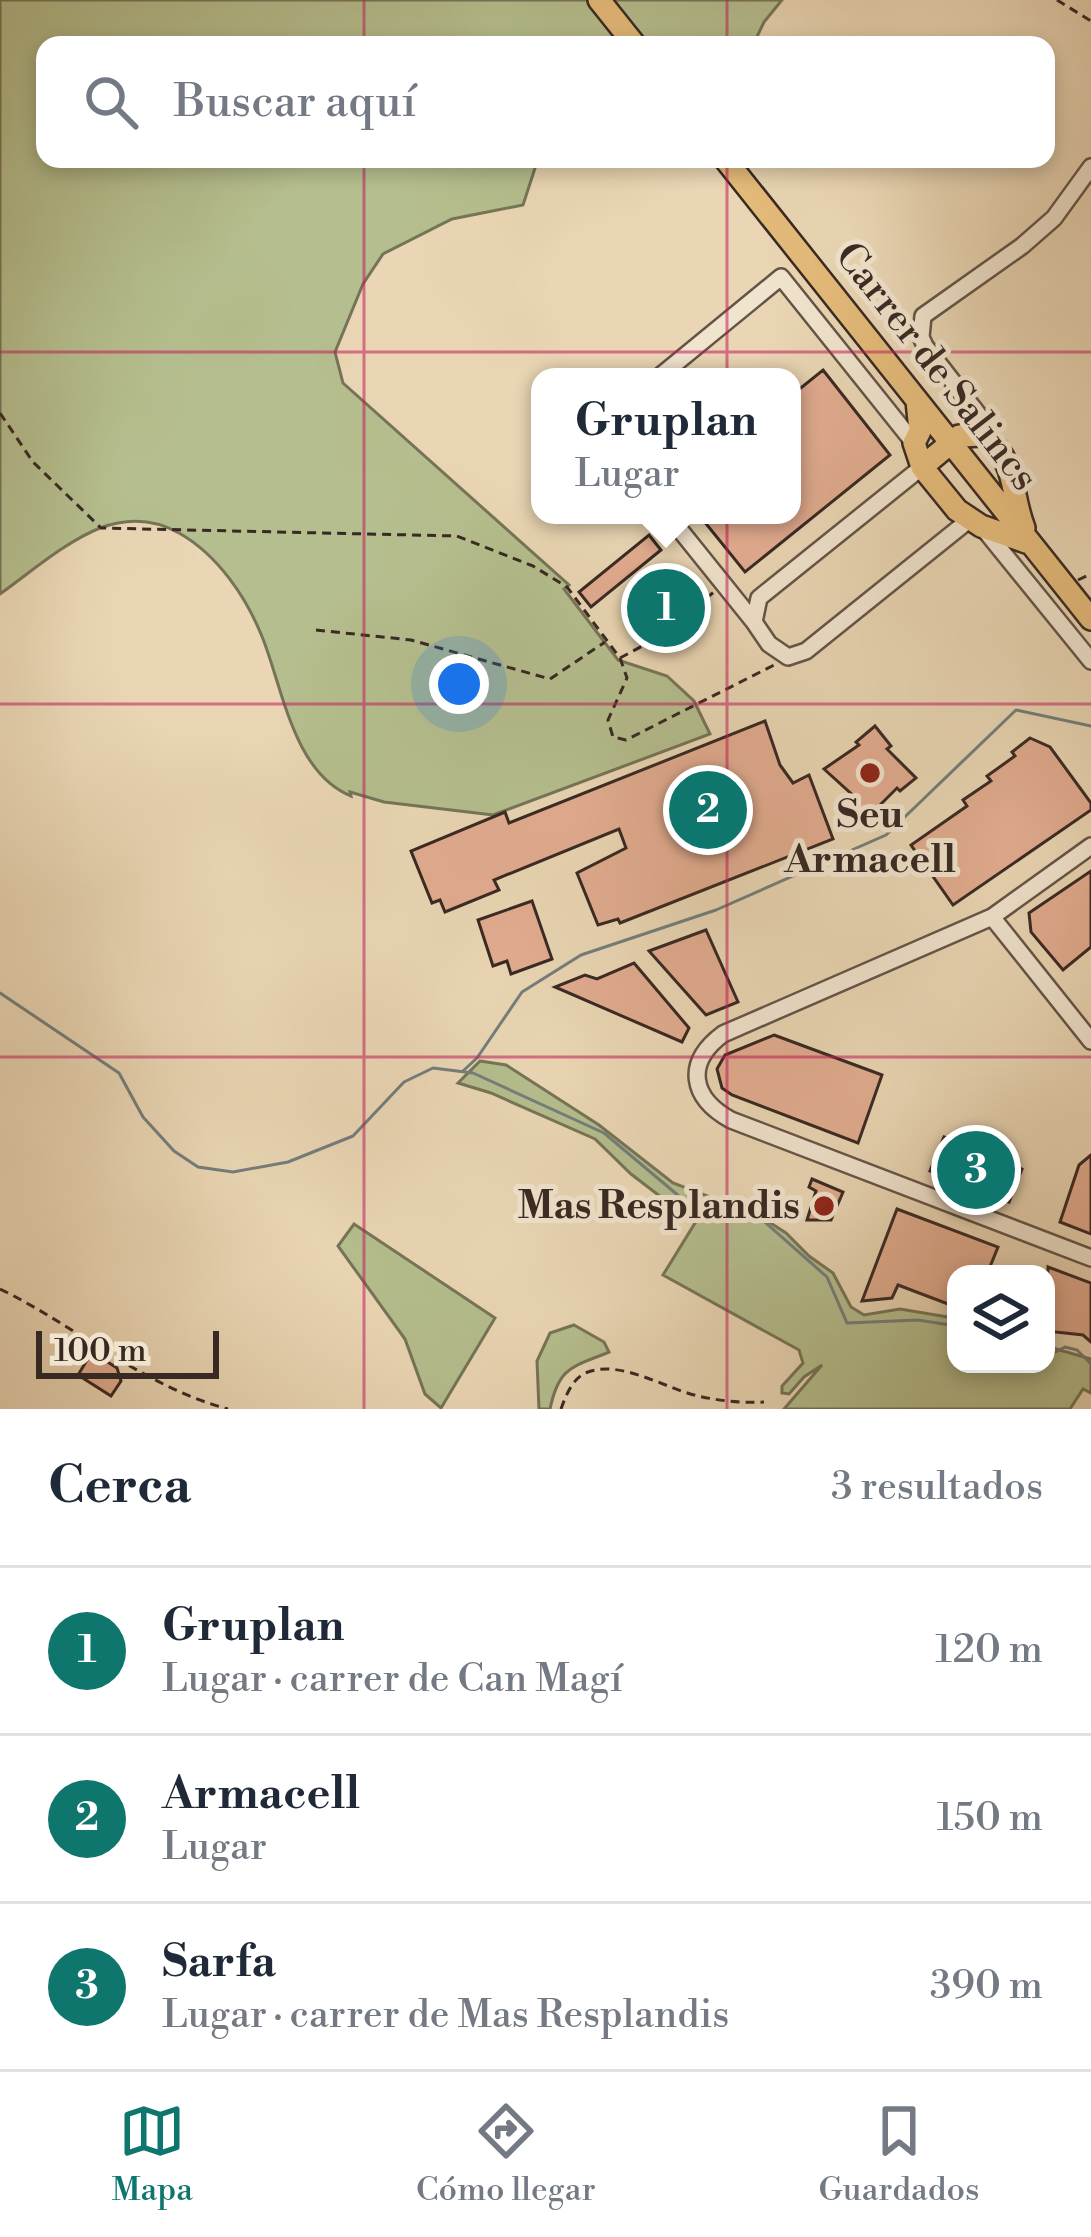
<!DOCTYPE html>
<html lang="es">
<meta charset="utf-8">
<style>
:root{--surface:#fff;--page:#f6f6f7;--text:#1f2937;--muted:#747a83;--line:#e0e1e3;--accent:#0f766e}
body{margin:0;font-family:"Libre Bodoni",serif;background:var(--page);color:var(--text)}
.controls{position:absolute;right:36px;bottom:36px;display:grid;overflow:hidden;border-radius:24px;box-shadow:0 6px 18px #0003}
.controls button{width:108px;height:108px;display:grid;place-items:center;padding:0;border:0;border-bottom:3px solid var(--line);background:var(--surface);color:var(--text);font:60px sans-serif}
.scale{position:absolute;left:36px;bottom:30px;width:183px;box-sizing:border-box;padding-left:12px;border:6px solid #382923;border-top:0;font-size:33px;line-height:42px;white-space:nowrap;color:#382923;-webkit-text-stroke:9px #f1e4ce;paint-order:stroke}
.you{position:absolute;left:459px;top:684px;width:42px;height:42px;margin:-30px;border:9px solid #fff;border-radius:50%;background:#1a73e8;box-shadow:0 0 0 18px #1a73e833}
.badge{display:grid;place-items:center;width:78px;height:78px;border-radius:50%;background:var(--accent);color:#fff;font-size:39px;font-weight:700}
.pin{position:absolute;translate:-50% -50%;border:6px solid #fff;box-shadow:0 3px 12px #0006}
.popup{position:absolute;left:531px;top:368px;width:270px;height:156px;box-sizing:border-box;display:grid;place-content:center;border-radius:24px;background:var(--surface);filter:drop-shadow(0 3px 9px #0005);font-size:39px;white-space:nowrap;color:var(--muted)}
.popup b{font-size:45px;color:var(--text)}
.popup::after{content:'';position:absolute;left:50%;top:100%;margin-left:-24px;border:24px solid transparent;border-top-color:var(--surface)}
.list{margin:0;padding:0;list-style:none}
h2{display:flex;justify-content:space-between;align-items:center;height:156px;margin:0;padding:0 48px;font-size:51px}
h2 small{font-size:39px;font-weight:400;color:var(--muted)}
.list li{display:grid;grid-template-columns:78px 1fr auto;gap:36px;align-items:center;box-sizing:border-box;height:168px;padding:0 48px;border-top:3px solid var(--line)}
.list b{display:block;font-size:45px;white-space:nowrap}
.list p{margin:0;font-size:39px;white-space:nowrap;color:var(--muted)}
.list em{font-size:39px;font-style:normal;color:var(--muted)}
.icon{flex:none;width:66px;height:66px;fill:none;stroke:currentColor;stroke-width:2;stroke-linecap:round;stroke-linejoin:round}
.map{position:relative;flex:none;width:1091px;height:1409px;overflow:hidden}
.search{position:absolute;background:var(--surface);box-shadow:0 6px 18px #0003;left:36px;right:36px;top:36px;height:132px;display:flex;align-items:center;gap:30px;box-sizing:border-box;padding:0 42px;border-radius:24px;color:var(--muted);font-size:45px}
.sheet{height:660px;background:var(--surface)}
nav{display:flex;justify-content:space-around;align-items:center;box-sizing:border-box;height:168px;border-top:3px solid var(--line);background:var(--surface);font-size:33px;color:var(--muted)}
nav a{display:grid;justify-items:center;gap:6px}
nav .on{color:var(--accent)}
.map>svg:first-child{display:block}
.green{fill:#b5be8e;stroke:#767458;stroke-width:3}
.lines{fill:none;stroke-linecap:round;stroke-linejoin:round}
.stream{stroke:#737e7c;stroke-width:3}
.building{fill:#e2ac90;stroke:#382923;stroke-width:3}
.minor-casing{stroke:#645447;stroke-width:20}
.major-casing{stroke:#382923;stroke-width:26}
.path{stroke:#382923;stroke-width:3;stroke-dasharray:9 6;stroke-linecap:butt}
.minor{stroke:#f1e4ce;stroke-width:15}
.major{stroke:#e5bb7a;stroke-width:21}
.grid{fill:none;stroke:#c2185b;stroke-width:3;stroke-opacity:0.55}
.poi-dot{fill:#8f2418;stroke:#f1e4ce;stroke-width:4.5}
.labels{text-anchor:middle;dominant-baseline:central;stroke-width:10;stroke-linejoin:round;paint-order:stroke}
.street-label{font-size:39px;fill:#382923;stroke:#f1e4ce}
.poi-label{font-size:39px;font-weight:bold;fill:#382923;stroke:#f1e4ce}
</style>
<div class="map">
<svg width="1091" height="1409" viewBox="0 0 1091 1409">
<rect width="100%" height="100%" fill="#ead6b4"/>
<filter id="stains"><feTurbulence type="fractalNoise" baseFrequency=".00167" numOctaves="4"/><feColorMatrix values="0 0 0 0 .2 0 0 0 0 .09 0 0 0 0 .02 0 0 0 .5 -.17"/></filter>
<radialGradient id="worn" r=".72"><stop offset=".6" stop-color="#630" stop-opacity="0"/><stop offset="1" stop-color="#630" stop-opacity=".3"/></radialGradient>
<!-- green -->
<path class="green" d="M0,0H782L764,22L753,45H45V159H538L523,205L452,219L383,254L363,284L335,352L343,383L569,585L564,589L618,660L667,676L694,701L710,734L493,815L384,802L350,792L351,796C294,773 283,690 263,639C247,598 218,555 179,533C154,519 127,518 100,528C65,542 31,572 0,594Z
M480,1061L506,1065L599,1125L673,1183L758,1215L786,1233L809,1256L833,1273L851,1307L864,1315L900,1309L954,1318L956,1364H1046V1346L1091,1359V1393L1083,1389L1070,1409H784L822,1365L804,1377L789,1394L782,1393V1386L803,1363L799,1350L663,1275L695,1223L631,1174L595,1139L491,1093L458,1083Z
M354,1224L495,1318L441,1408L425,1394L405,1339L338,1246Z
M574,1325L604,1342L609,1352C573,1367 559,1366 550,1409H539L537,1361L550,1333Z"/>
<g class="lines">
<!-- stream -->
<path class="stream" d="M0,993L119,1073L143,1117L174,1151L198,1167L233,1172L288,1162L353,1136L404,1082L433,1068L473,1073L604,1133L686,1202L758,1216L827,1277L847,1323L918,1320L956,1326
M463,1071L477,1058L522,992L581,955L716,910L886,835L1016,710L1091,726
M1046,1357L1065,1347L1077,1350L1091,1364"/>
</g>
<!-- building -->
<path class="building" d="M823,370L890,455L745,572L699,515H792V395Z
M649,535L661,550L591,607L579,592Z
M688,578L700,593L644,638L632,623Z
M765,721L780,765L793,783L809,775L833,839L620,923L618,919L598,925L577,873L626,848L619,829L494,880L499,890L445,912L440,900L432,903L411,851L505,812L509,823Z
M875,726L891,746L887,749L916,778L900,791L897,788L866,819L852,803L857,799L824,769L859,745L856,742Z
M1030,738L1050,747L1091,803V810L953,905L911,845L967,806L963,800L991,781L987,776L1015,756L1012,752Z
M1091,871V947L1063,970L1031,932L1029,913Z
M532,901L552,959L511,974L507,961L493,966L478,920Z
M706,930L738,1002L706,1015L649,951Z
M634,963L689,1028L682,1042L555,987L585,975L597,979Z
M774,1035L882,1075L858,1143L732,1095L722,1088L717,1069L725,1055Z
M944,1137L1022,1169L1009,1202L930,1171Z
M1091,1155V1234L1060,1222L1079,1165Z
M812,1179L843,1192L831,1220H807L816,1191L809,1187Z
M897,1209L998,1247L987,1274H956V1307L898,1285L892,1298L862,1301Z
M1048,1267L1091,1283V1342L1083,1335L1046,1331Z
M92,1352L117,1368L121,1381L111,1396L78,1375Z"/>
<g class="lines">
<defs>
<path id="minor" d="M659,377L781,277L914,443
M991,441L978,414L925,346L921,337L923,316L1022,246L1054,218L1091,167
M922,467L759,598L754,622L769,644L788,657L806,651L969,520
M668,515L754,622
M983,528L1091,661
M1091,846L992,917L723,1034C684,1063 691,1098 731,1120L1091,1258
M992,917L1091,1041"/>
<path id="major" d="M599,0L635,45
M725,159L1091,619
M917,401L920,431L914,443L922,467L957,510L981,526L1026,542
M922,467L959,436L984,435C1019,465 1009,489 1024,528"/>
</defs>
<!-- minor casing -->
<use href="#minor" class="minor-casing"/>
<!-- major casing -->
<use href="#major" class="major-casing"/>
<!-- path -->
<path class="path" d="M1057,0L1091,21
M0,413L33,462L101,528L457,536L533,566L567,587L620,658L627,678L608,720L613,737L626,740L776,664
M1078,580L1091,574
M316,630L411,640L550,679L605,642
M620,658L648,643L714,592
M0,1289C78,1327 142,1386 228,1409
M561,1409C566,1395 573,1377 588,1372C622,1360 664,1388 698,1396C721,1401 740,1403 764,1402"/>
<!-- minor -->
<use href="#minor" class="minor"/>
<!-- major -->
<use href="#major" class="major"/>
</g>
<!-- grid -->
<path class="grid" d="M364,0V45M727,0V45M364,159V1409M727,159V1409M0,352H1091M0,704H1091M0,1057H1091"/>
<!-- markers -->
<g class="poi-dot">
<circle cx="870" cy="773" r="12"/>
<circle cx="824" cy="1206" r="12"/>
</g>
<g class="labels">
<!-- street labels -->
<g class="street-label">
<text transform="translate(936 367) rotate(52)">Carrer de Salincs</text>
</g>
<!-- poi labels -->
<g class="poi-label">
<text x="870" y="815">Seu<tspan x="870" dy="45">Armacell</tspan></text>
<text x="800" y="1206" text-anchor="end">Mas Resplandis</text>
</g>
</g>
<rect width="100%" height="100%" filter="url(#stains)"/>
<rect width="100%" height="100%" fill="url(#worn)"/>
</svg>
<div class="controls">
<button><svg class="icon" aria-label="layers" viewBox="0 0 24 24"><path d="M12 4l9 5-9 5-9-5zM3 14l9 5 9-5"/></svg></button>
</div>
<div class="scale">100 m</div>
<div class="you"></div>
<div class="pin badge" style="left:666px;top:608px">1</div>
<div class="popup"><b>Gruplan</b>Lugar</div>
<div class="pin badge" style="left:708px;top:810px">2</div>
<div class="pin badge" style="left:976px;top:1170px">3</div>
<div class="search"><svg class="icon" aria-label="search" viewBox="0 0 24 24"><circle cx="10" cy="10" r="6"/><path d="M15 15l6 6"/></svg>Buscar aquí</div>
</div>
<section class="sheet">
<h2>Cerca<small>3 resultados</small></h2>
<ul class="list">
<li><span class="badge">1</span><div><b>Gruplan</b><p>Lugar · carrer de Can Magí</p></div><em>120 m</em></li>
<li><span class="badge">2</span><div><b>Armacell</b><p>Lugar</p></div><em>150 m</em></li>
<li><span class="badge">3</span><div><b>Sarfa</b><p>Lugar · carrer de Mas Resplandis</p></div><em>390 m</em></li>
</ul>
</section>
<nav>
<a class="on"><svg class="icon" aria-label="map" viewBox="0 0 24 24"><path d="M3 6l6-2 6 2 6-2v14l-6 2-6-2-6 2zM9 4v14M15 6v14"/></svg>Mapa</a>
<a><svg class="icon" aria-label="directions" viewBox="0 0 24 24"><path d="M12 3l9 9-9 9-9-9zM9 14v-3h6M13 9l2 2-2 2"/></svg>Cómo llegar</a>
<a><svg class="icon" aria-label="saved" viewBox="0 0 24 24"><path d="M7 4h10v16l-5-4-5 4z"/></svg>Guardados</a>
</nav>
